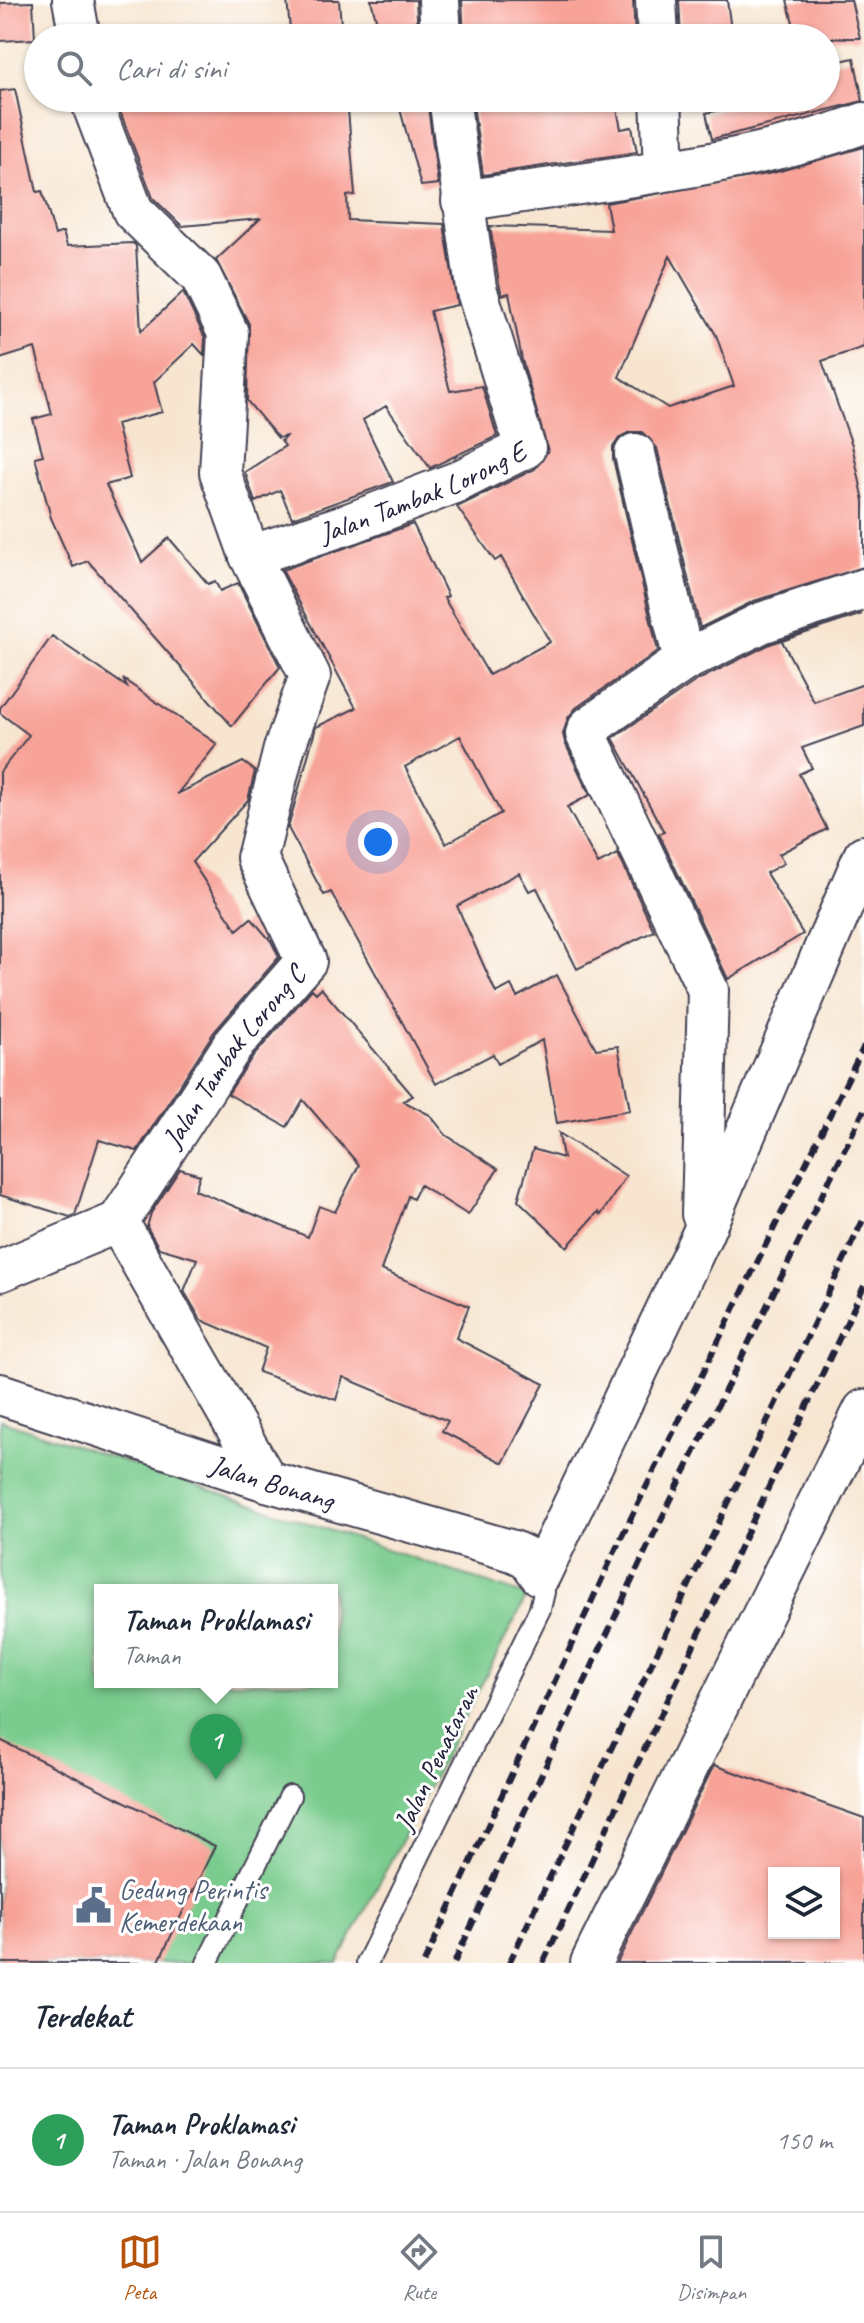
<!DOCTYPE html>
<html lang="id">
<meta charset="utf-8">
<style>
:root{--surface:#fff;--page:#f6f6f7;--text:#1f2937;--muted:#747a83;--line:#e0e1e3;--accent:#b45309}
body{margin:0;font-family:Caveat,sans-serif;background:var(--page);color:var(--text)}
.controls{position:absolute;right:24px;bottom:24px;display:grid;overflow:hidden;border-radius:0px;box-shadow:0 2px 6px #0004}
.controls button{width:72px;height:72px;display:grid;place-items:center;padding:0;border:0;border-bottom:2px solid var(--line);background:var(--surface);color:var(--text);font:40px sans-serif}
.you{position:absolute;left:378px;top:842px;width:28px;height:28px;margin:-20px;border:6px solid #fff;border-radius:50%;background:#1a73e8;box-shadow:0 0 0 12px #1a73e833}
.badge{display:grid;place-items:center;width:52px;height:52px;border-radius:50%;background:var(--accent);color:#fff;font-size:26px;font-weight:700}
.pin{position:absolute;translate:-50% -66px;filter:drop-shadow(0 2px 4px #0008)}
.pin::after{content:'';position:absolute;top:42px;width:28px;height:24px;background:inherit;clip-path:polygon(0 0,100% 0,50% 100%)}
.popup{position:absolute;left:94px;top:1584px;width:244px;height:104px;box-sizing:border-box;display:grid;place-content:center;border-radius:0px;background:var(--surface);filter:drop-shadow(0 2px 6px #0005);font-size:26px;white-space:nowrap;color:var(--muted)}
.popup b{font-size:30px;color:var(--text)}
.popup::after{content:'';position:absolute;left:50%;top:100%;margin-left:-16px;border:16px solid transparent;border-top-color:var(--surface)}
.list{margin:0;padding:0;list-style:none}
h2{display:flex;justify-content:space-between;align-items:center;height:104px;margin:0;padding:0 32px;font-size:34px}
h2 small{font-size:26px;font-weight:400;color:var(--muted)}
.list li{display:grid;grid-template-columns:52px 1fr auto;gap:24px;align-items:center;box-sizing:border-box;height:144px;padding:0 32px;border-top:2px solid var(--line)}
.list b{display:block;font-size:30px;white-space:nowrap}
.list p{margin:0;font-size:26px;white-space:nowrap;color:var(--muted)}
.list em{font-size:26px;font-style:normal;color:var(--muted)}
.icon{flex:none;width:44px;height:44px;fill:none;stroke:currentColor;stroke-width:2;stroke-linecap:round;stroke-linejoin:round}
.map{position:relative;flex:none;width:864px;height:1963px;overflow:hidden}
.search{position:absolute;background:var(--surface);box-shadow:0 2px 6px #0004;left:24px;right:24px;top:24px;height:88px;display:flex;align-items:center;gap:20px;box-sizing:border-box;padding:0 28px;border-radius:44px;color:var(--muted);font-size:30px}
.sheet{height:248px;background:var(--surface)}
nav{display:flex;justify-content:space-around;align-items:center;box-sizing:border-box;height:112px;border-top:2px solid var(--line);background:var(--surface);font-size:22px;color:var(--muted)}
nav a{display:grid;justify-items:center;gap:4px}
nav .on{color:var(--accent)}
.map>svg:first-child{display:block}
.green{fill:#7acc8e;stroke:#4e7764;stroke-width:2;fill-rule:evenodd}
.building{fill:#f8a398;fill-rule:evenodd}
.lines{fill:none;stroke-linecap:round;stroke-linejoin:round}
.lane-casing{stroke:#423f51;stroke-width:24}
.street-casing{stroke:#423f51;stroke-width:44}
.lane{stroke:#fff;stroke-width:20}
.street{stroke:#fff;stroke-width:40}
.rail{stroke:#22223b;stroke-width:6;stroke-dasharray:12 6;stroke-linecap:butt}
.labels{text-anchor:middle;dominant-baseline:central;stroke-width:6;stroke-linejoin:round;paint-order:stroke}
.street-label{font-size:28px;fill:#22223b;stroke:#fff}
.service-label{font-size:28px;fill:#4e5e75;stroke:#fff;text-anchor:start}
</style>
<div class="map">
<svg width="864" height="1963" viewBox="0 0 864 1963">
<rect width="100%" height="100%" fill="#fff"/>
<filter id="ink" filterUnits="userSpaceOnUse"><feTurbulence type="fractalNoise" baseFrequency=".0125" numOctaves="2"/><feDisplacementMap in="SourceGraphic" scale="16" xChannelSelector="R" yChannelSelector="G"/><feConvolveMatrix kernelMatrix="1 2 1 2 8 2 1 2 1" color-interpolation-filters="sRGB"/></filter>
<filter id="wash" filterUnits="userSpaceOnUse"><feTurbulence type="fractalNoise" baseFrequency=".006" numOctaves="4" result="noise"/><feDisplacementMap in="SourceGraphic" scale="32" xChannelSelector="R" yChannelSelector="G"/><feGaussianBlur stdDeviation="1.8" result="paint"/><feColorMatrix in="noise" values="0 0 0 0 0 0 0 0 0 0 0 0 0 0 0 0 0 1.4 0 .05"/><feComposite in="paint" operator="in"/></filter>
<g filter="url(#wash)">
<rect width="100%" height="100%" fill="#f7e5d0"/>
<!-- green -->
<path class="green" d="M0,1420L527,1596L338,1963H0ZM100,1590H332V1682H100Z"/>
<g id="blocks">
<!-- building -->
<path class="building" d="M287,0H339L342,38H291Z
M371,0H416L418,34L381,38Z
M462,0H633L635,38H464Z
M679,0H727L732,38H681Z
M787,0H851L860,38H797Z
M33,2L35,39L0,41V3Z
M854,58L863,101L712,139L706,113L778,98H826V64Z
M15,89L37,192L42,191L55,235L63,232L67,246L133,243L136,246L141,331L183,292L205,338L204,355L194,344L154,382L162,412L116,424L130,478L106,485L142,562L169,538L208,584L215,581L220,591L238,583L280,667L232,726L88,561L73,567L51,518L35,457L43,455L33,419L52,414L35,348L0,359V91Z
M115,98H347L355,195L347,196L348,220L444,224L457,305L430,311L450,391L482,386L497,436L430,468L386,406L363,420L393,482L292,518L280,490L255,502L245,472L285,446L281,441L286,436L278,438L247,401L249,324L216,260L260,219L182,226L153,198Z
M397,98H427L438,184L421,186Z
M472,98H578L577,111L616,104L621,129L632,127L637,152L483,175Z
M864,147V347L822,361L852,445L864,501V567L754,601L700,628L657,448L642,432H630L620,437L613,447V459L658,651L576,708L568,718L563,734L565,743L590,795L567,807L598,864L618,854L654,931L577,969L537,888L529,891L519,873L457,906L496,993L511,985L517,997L557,975L596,1049L618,1046L630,1110L557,1123L542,1040L498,1064L493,1054L436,1084L331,892L324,895L288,828L316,727L356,708L282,570L413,524L448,596L444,598L489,675L550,642L501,557L495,561L457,507L535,469L548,451L522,360L509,293L502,295L499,283L490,226L611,230L606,203L773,173ZM670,256L716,335L734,386L668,408L619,377ZM460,736L501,813L446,844L405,767Z
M862,614L782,641L814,702L864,684V726L802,748L812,768L799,774L827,829L779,854L784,863L766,873L803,934L728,979L659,834L664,832L613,738L696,681L770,644Z
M52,636L127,687L123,679L217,744L177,794L243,762L255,771L248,800L192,862L237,930L251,918L271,941L279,957L214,1032L137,1151L99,1140L75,1215L70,1217L0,1195V772L29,735L0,713V708Z
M321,988L413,1096L403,1101L430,1115L446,1135L498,1169L468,1215L420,1185L413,1199L408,1196L381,1270L469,1306L456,1338L544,1384L503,1463L442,1431L448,1421L343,1377L336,1400L258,1372L266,1348L201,1320L184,1291L197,1259L159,1248L147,1227L151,1213L180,1169L200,1175L195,1190L308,1237L319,1206L335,1212L359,1165L303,1100L287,1127L228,1094L251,1059L312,989L316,993Z
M559,1133L626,1176L601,1215L598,1212L567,1247L518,1200L533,1149L563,1158Z
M0,1740L215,1846L158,1963H0Z
M714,1765L864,1818V1963H617ZM774,1873H834V1933H774Z"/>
</g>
</g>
<g filter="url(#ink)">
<use href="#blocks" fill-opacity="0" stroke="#423f51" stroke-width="2"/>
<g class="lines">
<defs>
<path id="lane" d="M207,1963L290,1796
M367,1963L540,1609L544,1592L540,1575"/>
<g id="street">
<path d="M73,0L80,38"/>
<path d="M439,0L441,38"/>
<path d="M656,0L658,38"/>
<path d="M661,98L664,170"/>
<path d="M462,201C590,181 743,167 864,123"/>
<path d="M635,454L684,661L589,727L586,734L708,990L702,1214"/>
<path id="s1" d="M250,556L351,523L457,482L525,448L476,288L449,98"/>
<path d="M684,661L761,623L864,589"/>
<path d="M118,1222L267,1481"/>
<path id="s2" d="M0,1271L118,1222L233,1045L306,961L257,858L284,749L310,676L250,556L220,472L228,333L201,277L133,211L90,98"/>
<path id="s3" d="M0,1394L267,1481L513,1551L528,1558L540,1575L702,1235L864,856"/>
<path d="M591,1963L864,1410"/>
</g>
</defs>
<!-- lane casing -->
<use href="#lane" class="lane-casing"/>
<!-- street casing -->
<use href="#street" class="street-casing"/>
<!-- lane -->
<use href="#lane" class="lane"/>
<!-- street -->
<use href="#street" class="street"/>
<!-- rail -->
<path class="rail" d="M424,1963L621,1538L864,1046
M454,1963L647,1548L864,1110
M509,1963L864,1218
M543,1963L864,1286"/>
</g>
</g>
<!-- icons -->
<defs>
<symbol id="civic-bare" viewBox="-9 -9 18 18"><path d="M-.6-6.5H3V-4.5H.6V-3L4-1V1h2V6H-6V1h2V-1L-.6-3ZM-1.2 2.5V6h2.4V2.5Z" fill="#5c6f8a" stroke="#fff" stroke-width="2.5" paint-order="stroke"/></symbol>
</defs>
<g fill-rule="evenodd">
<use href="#civic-bare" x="68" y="1880" width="51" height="51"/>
</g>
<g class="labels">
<!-- street labels -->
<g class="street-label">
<text stroke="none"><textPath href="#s1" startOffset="184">Jalan Tambak Lorong E</textPath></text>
<text stroke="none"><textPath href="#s2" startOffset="330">Jalan Tambak Lorong C</textPath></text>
<text stroke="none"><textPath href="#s3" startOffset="286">Jalan Bonang</textPath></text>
<text transform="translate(436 1758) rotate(-64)">Jalan Penataran</text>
</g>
<!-- service labels -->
<g class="service-label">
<text x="119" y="1889">Gedung Perintis<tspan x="119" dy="32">Kemerdekaan</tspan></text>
</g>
</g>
</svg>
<div class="controls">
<button><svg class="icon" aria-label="layers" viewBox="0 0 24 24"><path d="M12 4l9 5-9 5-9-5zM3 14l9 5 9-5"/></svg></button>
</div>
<div class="you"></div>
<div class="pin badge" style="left:216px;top:1780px;background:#2e9e5b">1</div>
<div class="popup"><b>Taman Proklamasi</b>Taman</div>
<div class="search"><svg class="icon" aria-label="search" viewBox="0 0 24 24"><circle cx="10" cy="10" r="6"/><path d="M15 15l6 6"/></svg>Cari di sini</div>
</div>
<section class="sheet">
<h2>Terdekat<small></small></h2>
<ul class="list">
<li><span class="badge" style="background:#2e9e5b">1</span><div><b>Taman Proklamasi</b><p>Taman · Jalan Bonang</p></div><em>150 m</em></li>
</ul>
</section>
<nav>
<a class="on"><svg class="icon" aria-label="map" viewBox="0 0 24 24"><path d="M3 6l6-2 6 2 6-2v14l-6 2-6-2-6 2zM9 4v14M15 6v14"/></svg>Peta</a>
<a><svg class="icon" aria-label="directions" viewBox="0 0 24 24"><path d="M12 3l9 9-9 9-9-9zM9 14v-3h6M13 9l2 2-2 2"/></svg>Rute</a>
<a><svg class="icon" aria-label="saved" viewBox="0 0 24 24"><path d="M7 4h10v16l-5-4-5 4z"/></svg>Disimpan</a>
</nav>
